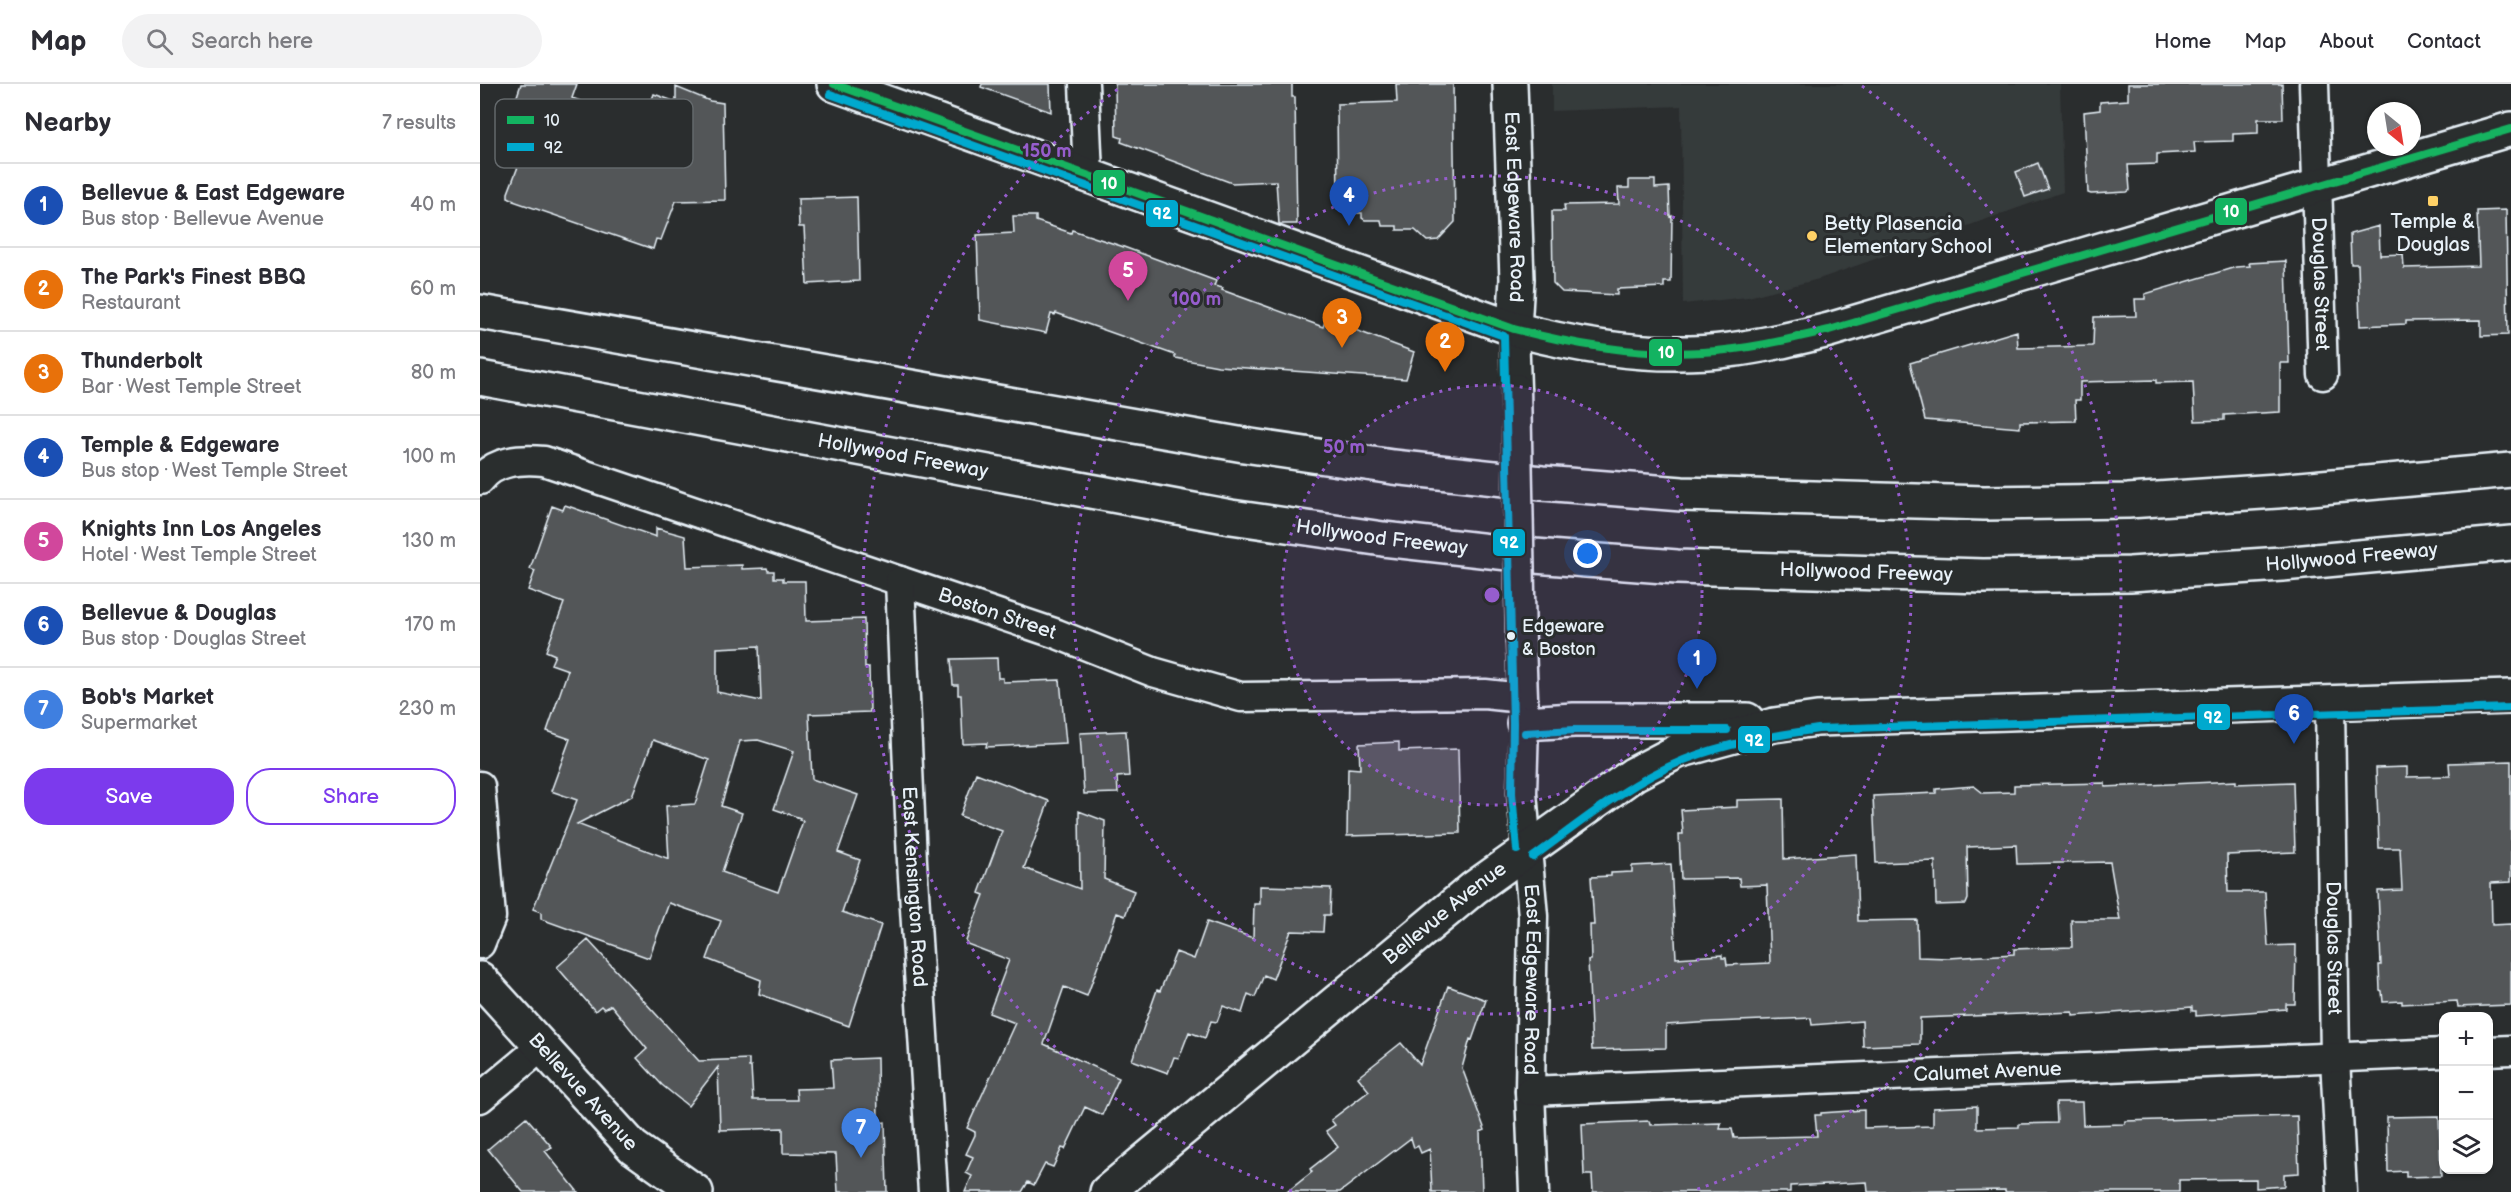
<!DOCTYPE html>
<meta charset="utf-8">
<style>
:root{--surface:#fff;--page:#f2f2f3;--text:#2b2b33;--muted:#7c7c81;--line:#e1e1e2;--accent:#7c3aed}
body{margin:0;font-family:"Balsamiq Sans",sans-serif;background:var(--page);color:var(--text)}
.controls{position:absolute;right:18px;bottom:18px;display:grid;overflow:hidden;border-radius:12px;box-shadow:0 2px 4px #0004}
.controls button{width:54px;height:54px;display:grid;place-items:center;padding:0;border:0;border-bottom:2px solid var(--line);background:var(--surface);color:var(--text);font:30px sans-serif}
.compass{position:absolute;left:1887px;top:18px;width:54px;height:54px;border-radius:50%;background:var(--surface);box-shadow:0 2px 4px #0004;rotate:150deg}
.you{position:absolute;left:1108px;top:470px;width:21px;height:21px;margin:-15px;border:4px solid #fff;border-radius:50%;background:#1a73e8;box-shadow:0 0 0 9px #1a73e833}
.badge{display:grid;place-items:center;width:39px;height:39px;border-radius:50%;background:var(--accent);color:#fff;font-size:20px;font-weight:700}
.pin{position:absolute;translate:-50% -50px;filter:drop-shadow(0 2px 3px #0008)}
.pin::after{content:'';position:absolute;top:32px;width:21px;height:18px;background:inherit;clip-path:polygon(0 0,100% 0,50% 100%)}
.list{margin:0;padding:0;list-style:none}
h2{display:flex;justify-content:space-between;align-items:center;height:78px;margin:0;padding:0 24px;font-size:26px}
h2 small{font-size:20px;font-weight:400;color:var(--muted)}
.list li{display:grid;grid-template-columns:39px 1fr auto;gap:18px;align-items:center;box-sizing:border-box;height:84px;padding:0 24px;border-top:2px solid var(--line)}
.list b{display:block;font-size:22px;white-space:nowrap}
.list p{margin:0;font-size:20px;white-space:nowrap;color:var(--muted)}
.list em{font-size:20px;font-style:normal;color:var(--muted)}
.actions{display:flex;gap:12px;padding:18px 24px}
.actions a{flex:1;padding:14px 0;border:2px solid var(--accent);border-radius:24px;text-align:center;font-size:21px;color:var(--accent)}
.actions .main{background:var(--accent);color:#fff}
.icon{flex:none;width:33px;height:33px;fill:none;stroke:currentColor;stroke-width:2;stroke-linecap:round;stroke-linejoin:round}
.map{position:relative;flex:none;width:2031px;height:1108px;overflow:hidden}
header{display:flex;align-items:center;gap:36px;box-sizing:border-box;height:84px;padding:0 30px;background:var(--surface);border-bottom:2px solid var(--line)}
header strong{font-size:28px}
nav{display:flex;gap:33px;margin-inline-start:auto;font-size:21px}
.search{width:420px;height:54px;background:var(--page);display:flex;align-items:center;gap:15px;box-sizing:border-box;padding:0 21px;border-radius:33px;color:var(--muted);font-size:22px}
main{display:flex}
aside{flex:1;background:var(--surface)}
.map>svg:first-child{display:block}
.built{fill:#363a3b}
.building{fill:#535759;stroke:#e8f1f8;stroke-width:1.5;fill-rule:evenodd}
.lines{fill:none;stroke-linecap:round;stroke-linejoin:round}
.minor-casing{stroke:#e8f1f8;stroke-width:33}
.tertiary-casing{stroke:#e8f1f8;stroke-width:38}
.secondary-casing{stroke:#e8f1f8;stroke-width:38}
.motorway-casing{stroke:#e8f1f8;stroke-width:38}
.minor{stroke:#2a2d2e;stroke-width:28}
.tertiary{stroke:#2a2d2e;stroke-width:33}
.secondary{stroke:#2a2d2e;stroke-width:33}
.motorway{stroke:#2a2d2e;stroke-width:33}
.minor-bridge-casing{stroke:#e8f1f8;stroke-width:33;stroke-linecap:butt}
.minor-bridge{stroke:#2a2d2e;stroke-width:28}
.bus-1-casing{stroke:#2a2d2e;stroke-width:12}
.bus-2-casing{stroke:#2a2d2e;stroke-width:12}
.bus-1{stroke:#13b361;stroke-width:8}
.bus-2{stroke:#00a9ce;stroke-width:8}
.ring{fill:none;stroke:#965dcd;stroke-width:3;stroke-dasharray:3 6}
.poi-dot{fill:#ffd166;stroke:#2a2d2e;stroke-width:2}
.bus-dot{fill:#e8f1f8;stroke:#2a2d2e;stroke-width:2}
.labels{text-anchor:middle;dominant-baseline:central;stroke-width:6;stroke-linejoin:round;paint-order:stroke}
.bus-label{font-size:18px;fill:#e8f1f8;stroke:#2a2d2e;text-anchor:start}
.street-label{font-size:20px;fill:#e8f1f8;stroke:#2a2d2e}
.poi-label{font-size:20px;fill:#e8f1f8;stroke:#2a2d2e}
.key{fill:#2a2d2e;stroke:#63686b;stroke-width:1.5}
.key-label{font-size:16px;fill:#e8f1f8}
.centre{fill:#965dcd;stroke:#2a2d2e;stroke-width:3}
.ring-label{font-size:18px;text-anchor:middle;font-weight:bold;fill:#965dcd;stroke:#2a2d2e;stroke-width:6;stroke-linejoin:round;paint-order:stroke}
.line-badge{stroke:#2a2d2e;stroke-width:2}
.badge-label{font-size:16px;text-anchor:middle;font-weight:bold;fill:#fff}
</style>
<header>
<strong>Map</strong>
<div class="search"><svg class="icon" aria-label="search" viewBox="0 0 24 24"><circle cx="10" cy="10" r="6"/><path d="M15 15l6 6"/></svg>Search here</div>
<nav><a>Home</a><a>Map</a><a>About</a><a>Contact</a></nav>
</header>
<main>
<aside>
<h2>Nearby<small>7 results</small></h2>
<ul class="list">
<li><span class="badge" style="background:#1a4fb4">1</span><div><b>Bellevue &amp; East Edgeware</b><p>Bus stop · Bellevue Avenue</p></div><em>40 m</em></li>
<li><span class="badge" style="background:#e8710a">2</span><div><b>The Park's Finest BBQ</b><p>Restaurant</p></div><em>60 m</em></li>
<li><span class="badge" style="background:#e8710a">3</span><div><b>Thunderbolt</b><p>Bar · West Temple Street</p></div><em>80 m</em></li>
<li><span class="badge" style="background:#1a4fb4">4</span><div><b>Temple &amp; Edgeware</b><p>Bus stop · West Temple Street</p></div><em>100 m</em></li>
<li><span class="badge" style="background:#d1479c">5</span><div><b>Knights Inn Los Angeles</b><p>Hotel · West Temple Street</p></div><em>130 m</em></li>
<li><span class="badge" style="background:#1a4fb4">6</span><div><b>Bellevue &amp; Douglas</b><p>Bus stop · Douglas Street</p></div><em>170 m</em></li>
<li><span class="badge" style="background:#3f7fe0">7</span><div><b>Bob's Market</b><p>Supermarket</p></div><em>230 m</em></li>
</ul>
<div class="actions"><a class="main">Save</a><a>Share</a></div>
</aside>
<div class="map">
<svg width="2031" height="1108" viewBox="0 0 2031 1108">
<rect width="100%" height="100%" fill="#2a2d2e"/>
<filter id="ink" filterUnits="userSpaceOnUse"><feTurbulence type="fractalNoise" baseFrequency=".0167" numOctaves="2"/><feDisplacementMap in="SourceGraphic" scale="12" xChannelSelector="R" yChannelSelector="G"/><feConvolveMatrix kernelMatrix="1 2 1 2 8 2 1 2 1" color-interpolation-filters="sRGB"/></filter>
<g filter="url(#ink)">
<!-- built -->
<path class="built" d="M1072,0H1580L1583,108L1339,195L1268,213L1203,220L1201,22L1072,27Z"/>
<!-- building -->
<path class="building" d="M41,0H97L92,14L163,40L174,10L196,18V3L230,17L243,19L245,116L196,117L181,156L176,155L173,165L33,117L34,116L28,113V109L47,59L30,53L31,51L25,48Z
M502,0H570L571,28L501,3Z
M635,0H812V13H815L817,140H799L796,97L752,99L641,58L642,54L636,52Z
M916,0H973L975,138L958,156L947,157L935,146H917V142H902L901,136H885L882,134V129H866L865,123H858L857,20L917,18Z
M1648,0H1802L1803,35H1778V49L1753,50V57L1714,58L1715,68L1677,70V80L1648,81L1650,106L1647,108L1611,110L1608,109L1604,28L1620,26V18L1648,16Z
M1558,79L1568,105L1545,113L1536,88Z
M1149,96H1175V104L1189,103L1190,133L1192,132L1191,198H1184V203L1137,205V211L1082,208L1073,199L1072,127H1085L1084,121L1139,120L1138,104H1149Z
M377,113L379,197L327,200L324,143H319L318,115Z
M2026,126L2028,251L2001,252V236L1926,237V240L1880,242L1878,180H1871L1870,150L1899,142L1900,171L1923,170L1924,184L1999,182L1997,127Z
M533,132H556V137L591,149L592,146L641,162L736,197L734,202L743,204L742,206L843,243L846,235L934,268L926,295L738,282L695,274V271L576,229L575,231L571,230L566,249L500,236L497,151L534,149Z
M1806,177L1809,279H1800V328L1744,331V336L1715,337L1713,298L1676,299V296L1600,298V316H1595L1596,337L1540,338V344L1445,336L1430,279L1537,247L1538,264L1613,262L1614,233L1656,232L1655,215H1665V210L1756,183L1770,182L1769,179Z
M85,421L176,453V444L205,452L207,483L262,481V485L287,484L288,487H294V494H303V497H325L326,537L384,535L385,584L389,583L390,628L329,630L332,695L378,711L358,768L380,776L362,828L401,841L369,942L279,910L281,896L227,875L241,837L189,819L169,874L61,835V828L53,825L97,716L71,707L90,655L67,647L88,586L71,580L75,571L66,567L84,519L48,506L55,487L50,485L72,422L83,426ZM279,562L281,617L237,608V564ZM173,656L229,676L215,720L186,722L189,775L97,740L152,712ZM278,656L314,667L294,725L320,734L319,736L323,737L298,808L242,788L262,729L241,722L250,692L260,657Z
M517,574L518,594H523V598L580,596L586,659L506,663L507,659L483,660L481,611H478V601H473L471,575Z
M646,647L649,692L637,693L638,709L604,710L600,649Z
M919,658V667L978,665L980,749L867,752L868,684L880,685L879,660Z
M2031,677V798L2011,799L2012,841L2031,840V921L1978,923L1977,917L1922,920V917L1903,918L1902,907L1900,906L1899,881H1901L1898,807L1922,806L1920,764H1899L1896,684L1927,683V693L1970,692L1969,679Z
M496,689L569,717L544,784L600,805L599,727L625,737L624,795L654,807L645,832L637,829L607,912L584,903L564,960L639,994L622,1031L605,1023L585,1065L582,1064L573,1083L565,1080L554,1101L548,1098L542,1108H485L492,1092L486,1089L493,1073L486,1070L495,1051V1048L487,1044L535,939L509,929L529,876L487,860L486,857L504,811L499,809L522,747L480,732Z
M1756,697V700L1813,698L1815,768L1747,771L1748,808H1785L1788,862L1816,861L1815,920H1806V925L1716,932V927H1712V923L1593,932V928L1440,934V960L1408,961L1383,962L1382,937L1332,941L1331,934L1234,938L1186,941V964L1112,966L1108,876H1111L1110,841H1114L1111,793L1131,792V789L1152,788V782L1191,780L1196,874L1242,871V874H1246L1247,881L1290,879L1287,801L1260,802L1259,794L1201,795L1199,750H1203L1201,726L1257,723V716L1303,715L1304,775L1376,770L1378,837L1437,836L1438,873L1469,874L1534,870V865L1592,863L1591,836H1640L1630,778L1537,780L1536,761L1487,763L1488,815L1486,820L1456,821L1455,777L1396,779L1393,712L1456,709V705L1494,702L1503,709L1534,708V701L1625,699V703Z
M780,802L851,804L850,831H844L843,848L811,847L793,895L784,891L775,913L768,910L762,929L743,922L737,938L731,937L725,954L709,948L699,974L694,973L688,989L652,976L677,906L680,907L696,868L714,875L727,838L773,854L774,820H780Z
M108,856L219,977L269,975V983H271L273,1016H317L316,1005L353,1004L351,976L397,974L398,1039L405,1038L407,1108H358L356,1070L303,1069V1044L240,1046L238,983L208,1022L182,1001L157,974L167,965L131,921L124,925L121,922L115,927L77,883Z
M968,902L1006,916L992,956L990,955L982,984L1005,1046L1000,1048L1002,1108H952L950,1065L941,1069L938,1062L934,1064L931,1054L860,1108H807L832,1088L830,1085L858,1063L846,1047L855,1041L851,1036L889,1007L878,993L921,959L940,981Z
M1576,1018H1602L1603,1041L1645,1040V1037L1817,1032L1819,1089L1804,1090V1102L1776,1104V1095L1699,1096V1108H1525V1106L1388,1108L1387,1098L1310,1102V1108H1113L1112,1091H1104L1102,1040L1169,1037L1170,1041L1241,1039L1240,1045H1252L1254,1054L1337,1052L1335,1031H1341V1029L1384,1026V1044L1453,1042V1024L1497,1022V1044L1539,1043V1040L1577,1039Z
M1959,1032L1961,1092L1926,1093V1087L1908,1088L1907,1033Z
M46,1033L72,1063L65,1067L98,1108H43L8,1065Z"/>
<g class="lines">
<defs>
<g id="minor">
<path d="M604,0L608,90"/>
<path id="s1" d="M1834,0L1843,291"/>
<path d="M1034,245L1036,304"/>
<path id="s2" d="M0,396C15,376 41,375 64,377L577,550L673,588L761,613L1005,610L1042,614"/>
<path id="s3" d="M420,497L432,777L453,1108"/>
<path id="s4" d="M1041,560L1044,639L1042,709L1053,832L1050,1007L1054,1108"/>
<path id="s5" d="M1850,620L1855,974L1862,1108"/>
<path d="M0,702L11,833L0,860"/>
<path d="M2008,967L2031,966"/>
<path id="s6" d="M1050,1007L1964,969"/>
<path d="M0,1014L60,964"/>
</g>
<g id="tertiary">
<path id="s7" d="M1030,0L1037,195L1034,245"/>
<path d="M1044,639L1094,636H1267"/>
<path id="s8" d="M0,895L153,1063L216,1108"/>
<path id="s9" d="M627,1108L994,804L1154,690L1198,667L1294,641L1337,635L2031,613"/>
</g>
<path id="secondary" d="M354,0L1034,245C1104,264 1177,275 1249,266C1283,262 1316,254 1349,246L2031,45"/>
<g id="motorway">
<path d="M0,228L764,361L913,383L1062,399L1202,410L1504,419L1648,417L1797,407L2031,386"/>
<path id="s10" d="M0,294L751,433L903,455L1055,472L1197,483L1503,492L1650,490L1802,480L2031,459"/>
</g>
</defs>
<!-- minor casing -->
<use href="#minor" class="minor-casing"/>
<!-- tertiary casing -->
<use href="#tertiary" class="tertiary-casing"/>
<!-- secondary casing -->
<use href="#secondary" class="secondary-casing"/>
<!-- motorway casing -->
<use href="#motorway" class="motorway-casing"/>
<!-- minor -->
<use href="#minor" class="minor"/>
<!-- tertiary -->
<use href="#tertiary" class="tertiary"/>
<!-- secondary -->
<use href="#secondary" class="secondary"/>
<!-- motorway -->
<use href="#motorway" class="motorway"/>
<defs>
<path id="minor-bridge" d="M1036,304L1041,560"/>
</defs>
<!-- minor-bridge casing -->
<use href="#minor-bridge" class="minor-bridge-casing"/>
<!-- minor-bridge -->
<use href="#minor-bridge" class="minor-bridge"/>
<defs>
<path id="bus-1" d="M354,0L1034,245C1095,261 1158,272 1222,268C1265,266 1307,256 1349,246L2031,45"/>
<path id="bus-2" d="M350,10L1024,252L1033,639L1032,709L1037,766
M1045,649L1094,646H1247
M1053,773C1101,738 1148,699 1204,676C1246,659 1292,652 1338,645L2031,624"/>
</defs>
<!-- bus-1 casing -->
<use href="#bus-1" class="bus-1-casing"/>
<!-- bus-2 casing -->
<use href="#bus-2" class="bus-2-casing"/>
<!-- bus-1 -->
<use href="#bus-1" class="bus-1"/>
<!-- bus-2 -->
<use href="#bus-2" class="bus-2"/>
</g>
</g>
<!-- distance rings -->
<circle cx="1012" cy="511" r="210" fill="#965dcd" fill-opacity=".12"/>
<g class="ring">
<circle cx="1012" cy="511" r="210"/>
<circle cx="1012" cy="511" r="419"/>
<path d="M812 1107A629 629 0 0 1 642 2M1382 2A629 629 0 0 1 1212 1107"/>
</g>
<!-- markers -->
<g class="poi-dot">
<rect x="1947" y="111" width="12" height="12" rx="3"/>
<circle cx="1332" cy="152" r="6"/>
</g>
<circle class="bus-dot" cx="1031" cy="552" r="5"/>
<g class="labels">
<!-- bus labels -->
<g class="bus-label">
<text x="1042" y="542">Edgeware<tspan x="1042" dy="23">&amp; Boston</tspan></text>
</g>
<!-- street labels -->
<g class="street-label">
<text stroke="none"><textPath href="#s7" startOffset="123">East Edgeware Road</textPath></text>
<text stroke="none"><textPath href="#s1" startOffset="200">Douglas Street</textPath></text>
<text stroke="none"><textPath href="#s10" startOffset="430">Hollywood Freeway</textPath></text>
<text stroke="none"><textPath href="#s10" startOffset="916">Hollywood Freeway</textPath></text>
<text stroke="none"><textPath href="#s10" startOffset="1888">Hollywood Freeway</textPath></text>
<text stroke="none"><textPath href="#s10" startOffset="1402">Hollywood Freeway</textPath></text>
<text stroke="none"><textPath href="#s2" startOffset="548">Boston Street</textPath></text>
<text stroke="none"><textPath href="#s3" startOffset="306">East Kensington Road</textPath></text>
<text stroke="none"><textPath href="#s9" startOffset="438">Bellevue Avenue</textPath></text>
<text stroke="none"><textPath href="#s5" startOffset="244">Douglas Street</textPath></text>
<text stroke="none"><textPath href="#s4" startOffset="336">East Edgeware Road</textPath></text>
<text stroke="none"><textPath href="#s6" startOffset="458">Calumet Avenue</textPath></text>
<text stroke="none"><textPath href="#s8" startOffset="153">Bellevue Avenue</textPath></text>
</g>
<!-- poi labels -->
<g class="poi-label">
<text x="1953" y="138">Temple &amp;<tspan x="1953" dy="23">Douglas</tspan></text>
<text x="1344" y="140" text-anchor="start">Betty Plasencia<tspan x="1344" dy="23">Elementary School</tspan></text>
</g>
</g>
<!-- legend -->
<rect x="15" y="15" width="198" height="69" rx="9" class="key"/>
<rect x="27" y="32" width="27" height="8" fill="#13b361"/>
<rect x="27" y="59" width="27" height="8" fill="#00a9ce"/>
<g class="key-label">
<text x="64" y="42">10</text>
<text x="64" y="69">92</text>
</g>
<circle cx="1012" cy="511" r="9" class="centre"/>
<g class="ring-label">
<text x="567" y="73">150 m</text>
<text x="716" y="221">100 m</text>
<text x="864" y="369">50 m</text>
</g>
<g class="line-badge">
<rect x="612" y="85" width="34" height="28" rx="6" fill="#13b361"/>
<rect x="1734" y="113" width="34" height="29" rx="6" fill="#13b361"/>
<rect x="665" y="115" width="34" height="29" rx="6" fill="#00a9ce"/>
<rect x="1168" y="254" width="35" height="29" rx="6" fill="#13b361"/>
<rect x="1012" y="444" width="34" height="29" rx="6" fill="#00a9ce"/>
<rect x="1716" y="619" width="35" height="28" rx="6" fill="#00a9ce"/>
<rect x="1257" y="641" width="34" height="29" rx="6" fill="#00a9ce"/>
</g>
<g class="badge-label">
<text x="629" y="105">10</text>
<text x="1751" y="133">10</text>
<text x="682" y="135">92</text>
<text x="1186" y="274">10</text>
<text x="1029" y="464">92</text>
<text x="1733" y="639">92</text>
<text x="1274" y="662">92</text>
</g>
</svg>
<div class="controls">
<button>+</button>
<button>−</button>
<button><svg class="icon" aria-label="layers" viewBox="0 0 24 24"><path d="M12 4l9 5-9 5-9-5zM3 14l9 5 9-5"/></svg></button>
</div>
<svg class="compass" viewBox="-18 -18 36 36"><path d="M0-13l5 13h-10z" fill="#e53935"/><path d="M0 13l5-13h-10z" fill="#7c7c81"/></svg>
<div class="you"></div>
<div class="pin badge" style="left:1217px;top:605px;background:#1a4fb4">1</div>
<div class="pin badge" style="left:965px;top:288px;background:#e8710a">2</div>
<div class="pin badge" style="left:862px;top:264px;background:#e8710a">3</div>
<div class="pin badge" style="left:869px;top:142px;background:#1a4fb4">4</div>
<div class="pin badge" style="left:648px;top:217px;background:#d1479c">5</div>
<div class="pin badge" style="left:1814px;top:660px;background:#1a4fb4">6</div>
<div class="pin badge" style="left:381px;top:1074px;background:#3f7fe0">7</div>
</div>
</main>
